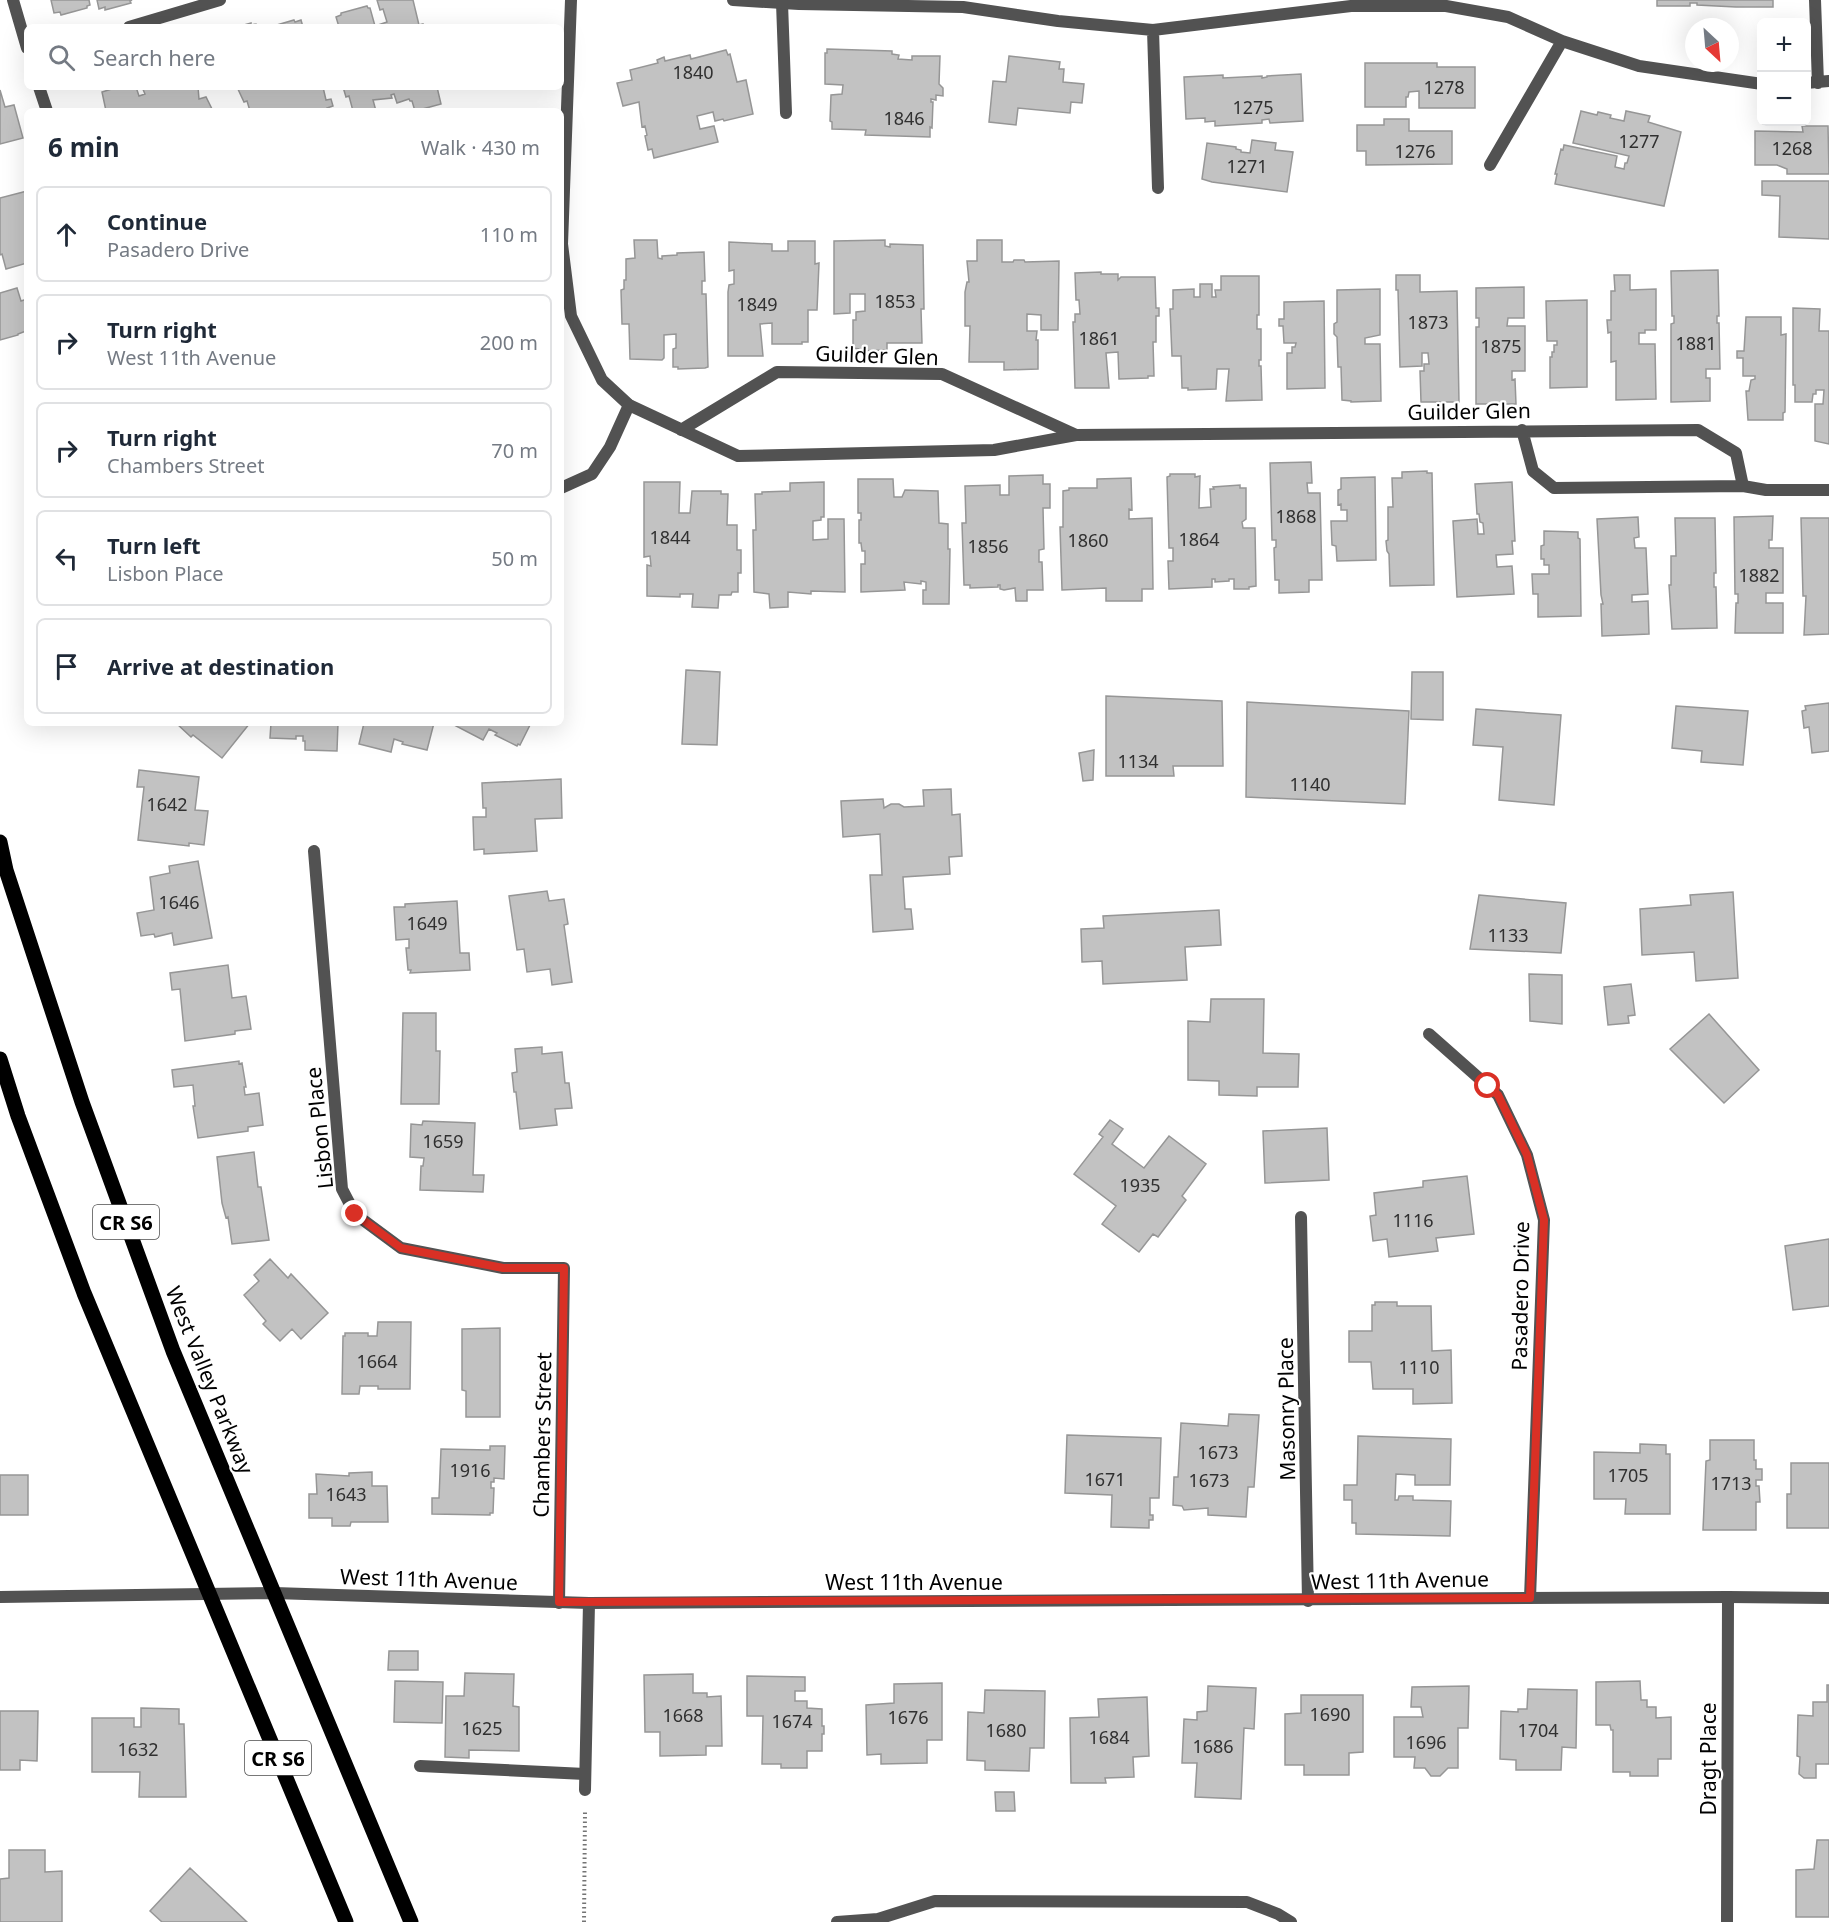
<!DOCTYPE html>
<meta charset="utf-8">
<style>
:root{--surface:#fff;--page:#f2f2f3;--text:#1f2937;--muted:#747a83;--line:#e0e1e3}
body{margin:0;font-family:"Noto Sans",sans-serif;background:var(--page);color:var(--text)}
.controls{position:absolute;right:18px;top:18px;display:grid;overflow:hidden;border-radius:9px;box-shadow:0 6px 24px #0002}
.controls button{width:54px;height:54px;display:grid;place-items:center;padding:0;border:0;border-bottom:2px solid var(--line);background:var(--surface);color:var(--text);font:30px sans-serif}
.compass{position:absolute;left:1685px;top:18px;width:54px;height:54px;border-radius:50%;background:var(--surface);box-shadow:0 6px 24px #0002;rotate:154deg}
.stop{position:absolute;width:18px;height:18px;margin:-14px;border:4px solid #d93025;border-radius:50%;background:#fff}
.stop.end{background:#d93025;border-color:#fff;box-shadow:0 2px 6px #0008}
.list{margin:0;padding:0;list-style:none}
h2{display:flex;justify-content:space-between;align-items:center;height:78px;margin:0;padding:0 24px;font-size:26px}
h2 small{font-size:20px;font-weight:400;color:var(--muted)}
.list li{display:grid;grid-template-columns:39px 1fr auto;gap:18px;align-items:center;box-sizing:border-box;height:96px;margin:0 12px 12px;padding:0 12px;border:2px solid var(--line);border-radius:9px}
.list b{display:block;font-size:22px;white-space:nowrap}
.list p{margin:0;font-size:20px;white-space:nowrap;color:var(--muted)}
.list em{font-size:20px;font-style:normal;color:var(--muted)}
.icon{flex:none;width:33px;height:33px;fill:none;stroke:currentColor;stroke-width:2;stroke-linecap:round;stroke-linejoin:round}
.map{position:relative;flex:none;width:1829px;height:1922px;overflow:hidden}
.search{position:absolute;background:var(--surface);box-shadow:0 6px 24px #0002;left:24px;top:24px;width:540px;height:66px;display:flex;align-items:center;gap:15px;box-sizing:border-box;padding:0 21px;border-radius:9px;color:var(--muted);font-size:22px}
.panel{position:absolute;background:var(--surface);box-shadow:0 6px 24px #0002;left:24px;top:108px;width:540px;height:618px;border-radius:9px}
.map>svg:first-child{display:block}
.building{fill:#c2c2c2;stroke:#969696;stroke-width:1.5}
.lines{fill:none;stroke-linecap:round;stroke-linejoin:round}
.path{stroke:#747474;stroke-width:4;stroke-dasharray:1.5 3;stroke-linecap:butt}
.service{stroke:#525252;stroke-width:12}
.minor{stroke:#525252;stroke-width:12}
.tertiary{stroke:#525252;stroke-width:12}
.primary{stroke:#000;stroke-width:15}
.route{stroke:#d93025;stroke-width:8}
.labels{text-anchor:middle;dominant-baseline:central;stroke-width:4.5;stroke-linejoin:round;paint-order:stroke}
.number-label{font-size:18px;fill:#303030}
.shield{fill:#fff;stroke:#4c4c4c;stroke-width:1.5}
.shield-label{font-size:20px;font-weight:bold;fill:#000}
.street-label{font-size:21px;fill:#000;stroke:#fff}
</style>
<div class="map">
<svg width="1829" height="1922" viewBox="0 0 1829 1922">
<rect width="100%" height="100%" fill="#fff"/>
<!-- building -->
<path class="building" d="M51,0H89L90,5L87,6V8L61,15L60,12L54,13Z
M97,0H132L130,1L131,3L105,10V7L99,9Z
M377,0H413L419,25L423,24L424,27H339L336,17L341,15V13L367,6L368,8H370L375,26L387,22L383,9L380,10Z
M1657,0H1773V7H1736L1697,5V3H1690V6H1657Z
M294,20L295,22L301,20L303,27H270Z
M251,23V25L256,24L257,27H237Z
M827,49L892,51V54L899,55L898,59L912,60V56H940L939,84L943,88V96L936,95V100L931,99V102H933L932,128L930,127V137L865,135L866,130L832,129V122L830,121L831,95L842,94L843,85L825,84V53H827Z
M726,50L728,55L730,54L737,82L746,80L753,114L724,121L723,119L715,121L713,112L697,116L700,129L714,126L718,142L654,158L652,149L648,150L645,136L647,135L645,126L642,127L639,102L623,106L617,83L632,80L630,70L658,63L657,60L664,57L665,61L690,55L691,59Z
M1009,56L1060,62L1059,69H1064L1063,82L1084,84L1082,103L1071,102L1070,113L1018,108L1016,125L989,122L993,81L1006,82Z
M1365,63H1437V67H1475V108H1419V91L1409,92L1408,97H1406V107H1365Z
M1301,74L1303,121L1270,123L1269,119L1262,120V123L1215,126V121L1205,122V118L1186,119L1184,77L1223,75V78L1262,76V78L1267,77V76Z
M118,87H136L139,96L145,94L142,87H198L199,99L206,97L213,111H106L102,92Z
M237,87H323L326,100L331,99L333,106L327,108L328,111H250L247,101L244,102Z
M343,87H437L441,104L415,111L412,101H410L409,99L397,103L394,94L391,95L392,98L373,100L376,111H353L349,96L346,97Z
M0,90L5,107L14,105L23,138L0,144Z
M1581,111L1597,115L1598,112L1611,115L1610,118L1624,121L1626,111L1650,116L1648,122L1681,132L1664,206L1555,184L1557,174H1555L1561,149L1563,150L1564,145L1617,156L1615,167L1624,169L1625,163H1627L1629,156L1573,143Z
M1384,119H1409V131H1452V164L1366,165V151H1357V125H1384Z
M1802,126H1828L1829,174H1787V169L1777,165H1755V131L1803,132Z
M1252,140L1276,143L1275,150L1293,152L1287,192L1212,182L1202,179L1207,143L1236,147V149L1241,150V152L1250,153Z
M1762,181H1829V239L1779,237L1780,196L1762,195Z
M27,191V263L6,269L2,254L0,255V198Z
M634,240H657L658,258L662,259V256L677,255V253L704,252L705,281H702V294H706L708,367L705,368L678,369V367H673V349L676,348V334L664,335V358L662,360L630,359L629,324H622L621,290L624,289V280H626V259L635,258Z
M885,240V246L890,247V244L923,245L924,309H921L922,343H887V350L859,351V349L853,348V320H856V312L865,311V294H850V313L834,314V241Z
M977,240H1002V262H1013L1014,260H1024L1025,262L1059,261L1058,330H1041V315L1027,314V331H1037L1036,340H1038V369L1004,370V362H969L970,326H965V292L967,282H969L967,261H977Z
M788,241H815V264L819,263L817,310H808V342H802V344H772V323L760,324L763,356H728V292L729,285L734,284V270L729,271V242L772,244V251H788Z
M1718,270L1719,316H1717V323H1719L1720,369H1706V378H1710V401L1671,402V324L1674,323V316H1672L1671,271Z
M1101,272V274H1118V280L1121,277H1155L1156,308H1159V316H1156V342H1153L1154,376H1148V378L1119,379L1118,352L1106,353L1109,388H1075L1073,322H1075V314H1080L1079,300H1076L1075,273Z
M1396,275H1420V292L1457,291L1459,402H1421L1420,371H1424V364H1429L1428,353H1422V366L1400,367L1398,290H1396Z
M1614,275H1630V290L1656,289V330H1645V333H1639V344H1655L1656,399L1616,400V361L1611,362V332L1608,333L1607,320H1611V291H1615Z
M1221,276H1259V315H1257V329H1261V360H1259V366H1261L1262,400L1226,401L1229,369H1217L1216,389L1188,390V388H1182L1181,356H1172L1170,309H1173V290L1194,289V297H1200V284H1212V297H1216L1215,290H1221Z
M1524,287V318H1508L1507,326H1525V371H1512V380L1515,379L1516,404H1476V327H1479V318H1476V288Z
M17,288L21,301L27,299V333L26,331L18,334V335L0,340V293Z
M1380,289V335L1365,338V344H1380L1381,401L1351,402V401L1342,400L1341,367H1338L1337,337L1334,334V324L1337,322V290Z
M1587,300V387L1550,388V357H1552V352H1554V345H1557V341H1547L1546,301Z
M1324,301L1325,388L1287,389V353H1292V347H1295L1296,343H1284L1283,326H1279V319H1284V302Z
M1793,308L1820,309L1819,331H1829V444L1815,441V404H1823L1824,390H1816V394H1813L1812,402H1795V385H1793Z
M1746,317H1781V335L1786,334L1785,412L1783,413V420H1748L1746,391H1749L1751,380L1755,379V376H1743V358H1737V351H1744Z
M1311,462L1312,483H1307L1308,493H1320L1322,580H1309V592L1279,593V580H1275L1274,548L1276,547V540H1272L1270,463Z
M1427,471V473H1432L1434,585L1390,586L1389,554L1387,551L1386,541L1388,540V507H1393L1392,478H1402V472Z
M1170,474H1195V477L1200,476L1199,508L1211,507L1210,489H1214L1213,487L1240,485V488H1246V519L1242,522L1243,528H1255L1256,586L1249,587V589H1234V579H1229V581L1215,582V579H1212V587L1169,589L1168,561H1173V548H1169L1167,477L1170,476Z
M1043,475V484H1050V508H1043L1044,549L1039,550V562H1042L1043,590H1027V601H1016L1015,588L1004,590L1000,589V585H998V587L970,588V585H964L962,523H966L965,486L1000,485V495H1009V476Z
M1375,477L1376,560L1337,561L1336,546L1332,545L1331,521H1347V510H1341V504L1338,505V490L1341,489V478Z
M1131,478L1132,510L1129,509V519L1152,518L1153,589H1142V601H1106V588L1062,590L1060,527H1063V491L1069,490V488H1097V479Z
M858,479H893L894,497H902L905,490L938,491L939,523L948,524V549H950L949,604H923V590H926V582L921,581V584L904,582L905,590L861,592V564H865V551H862L861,543H859V520H861V513H858Z
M644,482H680L679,513H690L692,491H721V494H728L727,525H737V550H741V573H738V592H732L731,595H719L718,608L692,607L693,594H680V597L647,596V565L651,566L650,556L644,557Z
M824,482V517H821V520L813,521V540L828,539V519H844L845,592L811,591V594L788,592V607L770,608L769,594L754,592L753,530H756L755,494H762V492L790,491V483Z
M1512,482L1515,541H1512L1513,554L1496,555L1497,567L1512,566L1514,594L1457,597L1453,521L1477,519L1478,534H1484L1483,523L1480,522L1479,514H1477L1475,484Z
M1773,516L1772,540H1769V548H1783V593H1766V603H1783V633H1735L1736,603H1738V594H1735L1734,517Z
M1638,517L1639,537L1634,538L1635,548H1646L1648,594L1632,595V602L1648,601L1649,634L1602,636L1601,604H1603L1601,595L1597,519Z
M1675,518H1715L1716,573H1714V587H1716L1717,628L1672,629L1669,585H1671V556H1676Z
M1801,518H1829V634L1804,635L1806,596H1803Z
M1544,531L1578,532V538L1580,539L1581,616L1538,617V594H1533L1532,574H1549V565H1544V559H1541V546L1544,545Z
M686,670L720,672L717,745L682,744Z
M1412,672H1443V720L1411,719Z
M1106,696L1222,701L1223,766H1173L1174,776H1106Z
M1247,702L1409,711L1405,804L1246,797Z
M1829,703V751L1812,753L1809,727L1804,728L1802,711L1806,710L1805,706Z
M1676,706L1748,711L1743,765L1701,762L1702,751L1672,748Z
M1476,709L1561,715L1554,805L1499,800L1503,747L1473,745Z
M176,723H250L222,758L193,735L191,737Z
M271,723H338L337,751L305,750V741H303V736H296V739L270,738Z
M364,723H434L427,750L402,744L403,742L394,739L391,752L359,744Z
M455,723H531L520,745L518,744L517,746L495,735L497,733L489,729L483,740L454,725Z
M1094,750L1093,780L1083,781L1079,753Z
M139,770L199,777L195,810L208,811L204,845L189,843V846L138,840L144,787H137Z
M561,779L562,818L535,819L537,851L484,854V849L474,850L473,817H486V808H483L482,783Z
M951,789L952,815L960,814L962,856L949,857L950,874L903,877L905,909H911L913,929L873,932L870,875H882L880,834L843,837L841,801L883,799L884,808L891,804H899L904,807L924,806L923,790Z
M198,861L212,938L174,945L172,933L155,937L154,934L141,936L137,913L154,910L150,877L170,873L169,866Z
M547,891L549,901L564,899L568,924L564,925L572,982L552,985L550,969L527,972L524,949L517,950L509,896Z
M1733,892L1738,978L1696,981L1694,952L1642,955L1640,909L1691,905L1690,895Z
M1479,895L1566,903L1561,953L1470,949Z
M457,901L460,953H469L470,970L410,973L411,970H408L406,948H409V939L396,940L394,907H405V904Z
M1219,910L1221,945L1185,947L1187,980L1103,984L1102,961L1082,962L1081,929L1104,928L1103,916Z
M228,965L232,998L246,996L251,1029L235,1031V1034L185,1041L180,989L172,990L170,973Z
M1529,974L1562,975V1024L1530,1021Z
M1631,984L1635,1015L1628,1016L1629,1023L1608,1025L1604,987Z
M1211,999H1264L1263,1053L1299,1054L1298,1087H1257V1096L1219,1095V1081L1188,1080V1021L1210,1022Z
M403,1013H436V1051H440L439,1104H401Z
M1709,1014L1759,1070L1724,1103L1670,1049Z
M542,1047V1054L562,1052L565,1083H569L572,1108L555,1109L557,1125L520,1129L516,1092H514L512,1073L517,1072L515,1049Z
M239,1061V1064L242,1063L246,1087H244L245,1095L259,1093L263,1125L248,1127V1131L198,1138L193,1106H195L193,1085L174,1087L172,1070Z
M1110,1120L1123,1129L1112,1144L1144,1168L1169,1136L1206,1164L1182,1196L1186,1200L1158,1237L1153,1234L1139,1252L1102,1224L1116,1206L1074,1174L1103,1137L1099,1134Z
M423,1121L475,1123L473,1175H484L483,1192L420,1190L421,1166H423L424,1158L410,1157L411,1124L422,1125Z
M1327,1128L1329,1180L1265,1183L1263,1131Z
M254,1152L258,1187H261L269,1240L232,1244L228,1217L226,1218L222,1203L217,1157Z
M1467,1176L1474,1234L1436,1238L1438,1251L1389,1257L1387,1239L1373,1241L1370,1216L1376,1215L1374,1193L1423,1187V1181Z
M1829,1239V1306L1793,1310L1785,1246Z
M270,1259L288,1278L291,1274L328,1313L301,1339L292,1329L280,1341L263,1324L266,1321L244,1295L259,1281L254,1275Z
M1375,1302H1397V1306H1431L1432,1351L1451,1350L1452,1403L1413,1404V1389H1373L1371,1362H1349V1331H1372V1305H1375Z
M378,1322H411L410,1389H378V1386H360L359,1394H342L343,1336H345V1333H368V1336H377Z
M500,1328V1417H466V1391L462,1390V1329Z
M1229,1414L1259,1415L1254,1487H1248L1246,1517L1208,1515V1508L1184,1510L1182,1506L1173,1505L1174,1477H1178L1181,1423L1228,1426Z
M1067,1435L1161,1438L1159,1498H1150V1515H1153V1520H1149V1528L1111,1527L1112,1495L1065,1493Z
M1358,1436L1451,1439L1450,1485H1415V1475L1396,1474L1395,1500H1398L1399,1496H1413V1500L1451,1501L1450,1536L1356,1534V1523H1352V1500H1344V1485H1357Z
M1710,1440H1754V1460H1756V1469H1762V1480H1756V1486H1759L1760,1502H1756V1530H1703L1706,1461L1710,1460Z
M1640,1444L1666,1445V1454H1670V1514H1625L1626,1499H1594V1452L1640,1453Z
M490,1446H505L504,1479L494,1478V1482H491V1488H494L493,1513H490V1515L432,1514V1498H439L441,1449L490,1450Z
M1791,1463H1829V1528H1787V1494H1791Z
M372,1472V1486H387L388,1522H351L350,1526H332V1518H309V1494H317L316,1474L349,1476V1473Z
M0,1475H28V1515H0Z
M389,1651H418V1670H388Z
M465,1673L514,1674L513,1706L519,1707V1751L469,1750V1758L445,1757L446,1696H464Z
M693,1674V1693H707V1697L721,1696L722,1746H706V1755L660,1756V1732H645L644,1675Z
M747,1676L805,1677V1691H795V1701H807V1708L822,1709V1726H824V1734H822V1751H807V1768H781V1764H762L763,1716H747Z
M395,1681L443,1682L442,1723L394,1722Z
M1640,1681L1641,1700H1647V1707H1656V1718L1671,1717V1759H1658V1776H1630V1772H1613V1730H1611L1610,1725H1596V1682Z
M942,1683V1740H927V1763L881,1764V1754L867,1755L866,1705L894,1703V1684Z
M1827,1685H1829V1764H1816V1778H1804L1799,1774L1800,1757L1797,1756L1798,1715L1813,1716V1702H1827Z
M1208,1686L1256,1688L1254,1729L1244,1728L1241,1799L1195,1797L1197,1763H1182L1184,1719L1197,1720V1712L1207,1711Z
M1469,1686L1468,1728H1458V1768H1448L1440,1776H1431L1425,1768H1414L1415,1757H1394V1717H1423L1421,1707H1411L1412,1687Z
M1528,1689L1577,1690L1576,1748L1562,1747L1561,1770H1516V1760L1500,1759L1501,1711L1518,1712V1709H1527Z
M985,1690L1045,1691L1044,1748H1030L1029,1771L985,1770V1761L967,1760L968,1712L984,1713Z
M1301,1695H1363V1752L1349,1753V1775H1304V1765H1285V1714L1301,1713Z
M1147,1697L1149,1756L1133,1757L1134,1777L1105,1778L1106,1783H1071L1070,1718L1099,1717L1098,1699Z
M141,1708L179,1709V1724H184L186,1797H139L140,1772H92V1718H134V1727H141Z
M0,1711H38L37,1761L20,1760V1770H0Z
M995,1792H1014L1015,1811H996Z
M1817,1840H1829V1917H1796V1870L1814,1869Z
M9,1850H45V1872L62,1871V1922H0V1879L9,1878Z
M190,1868L247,1922H162L150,1911Z"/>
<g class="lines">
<!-- path -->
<path class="path" d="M584,1922L585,1812"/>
<!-- service -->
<path class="service" d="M782,3L786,113
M561,488L592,474L610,447L629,405
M420,1766L585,1774
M837,1922L878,1919L935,1901L1247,1902L1278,1914L1291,1922"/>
<!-- minor -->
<path class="minor" d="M13,0L27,48
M571,0L562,244L571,316L602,380L629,405L738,456L994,450L1076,435L1698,430L1736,453L1743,486L1766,490H1829
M733,0L799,4L963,7L1058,21L1153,30L1351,6H1446L1508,17L1562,41L1639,66L1762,84
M1815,0L1818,83
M129,27L220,0
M1153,30L1158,188
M1806,83L1829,81
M39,87L47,111
M1490,165L1562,41
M681,430L777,372L942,374L1076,435
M1522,430L1533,471L1554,488L1743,486
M314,851L342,1189L355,1214L401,1248L503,1268H564L559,1603
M1429,1034L1498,1095L1527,1155L1544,1220L1530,1598
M1301,1217L1308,1601
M585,1790L589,1603
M1727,1922L1728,1597"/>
<!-- tertiary -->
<path class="tertiary" d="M0,1597L274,1593L589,1603L1728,1597L1829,1598"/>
<!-- primary -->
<path class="primary" d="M0,842L6,870L82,1102L173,1351L411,1922
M0,1059L18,1116L84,1293L346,1922"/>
</g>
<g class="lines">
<!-- route -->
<path class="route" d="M355,1214L401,1248L503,1268H564L559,1602L1530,1598L1544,1220L1527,1155L1498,1095L1488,1086"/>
</g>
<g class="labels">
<!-- number labels -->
<g class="number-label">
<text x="693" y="72">1840</text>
<text x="1444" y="87">1278</text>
<text x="1253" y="107">1275</text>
<text x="904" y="118">1846</text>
<text x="1639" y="141">1277</text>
<text x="1792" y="148">1268</text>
<text x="1415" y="151">1276</text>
<text x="1247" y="166">1271</text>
<text x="895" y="301">1853</text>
<text x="757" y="304">1849</text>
<text x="1428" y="322">1873</text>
<text x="1099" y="338">1861</text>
<text x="1696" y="343">1881</text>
<text x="1501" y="346">1875</text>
<text x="1296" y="516">1868</text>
<text x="670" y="537">1844</text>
<text x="1199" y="539">1864</text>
<text x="1088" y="540">1860</text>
<text x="988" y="546">1856</text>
<text x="1759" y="575">1882</text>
<text x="1138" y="761">1134</text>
<text x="1310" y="784">1140</text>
<text x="167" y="804">1642</text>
<text x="179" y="902">1646</text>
<text x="427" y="923">1649</text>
<text x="1508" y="935">1133</text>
<text x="443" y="1141">1659</text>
<text x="1140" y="1185">1935</text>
<text x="1413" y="1220">1116</text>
<text x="377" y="1361">1664</text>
<text x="1419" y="1367">1110</text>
<text x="1218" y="1452">1673</text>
<text x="470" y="1470">1916</text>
<text x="1628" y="1475">1705</text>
<text x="1105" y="1479">1671</text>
<text x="1209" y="1480">1673</text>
<text x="1731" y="1483">1713</text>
<text x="346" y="1494">1643</text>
<text x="1330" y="1714">1690</text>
<text x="683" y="1715">1668</text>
<text x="908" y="1717">1676</text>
<text x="792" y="1721">1674</text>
<text x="482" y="1728">1625</text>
<text x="1006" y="1730">1680</text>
<text x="1538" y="1730">1704</text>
<text x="1109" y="1737">1684</text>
<text x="1426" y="1742">1696</text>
<text x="1213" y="1746">1686</text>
<text x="138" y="1749">1632</text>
</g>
<!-- shield labels -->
<g class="shield">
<rect x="93" y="1205" width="66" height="34" rx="4.5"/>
<rect x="245" y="1741" width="66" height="34" rx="4.5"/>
</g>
<g class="shield-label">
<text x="126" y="1222">CR S6</text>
<text x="278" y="1758">CR S6</text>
</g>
<!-- street labels -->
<g class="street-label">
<text transform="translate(877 355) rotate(2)">Guilder Glen</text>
<text transform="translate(1469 411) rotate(-1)">Guilder Glen</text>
<text transform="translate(319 1128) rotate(-96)">Lisbon Place</text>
<text transform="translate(1520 1296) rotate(-89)">Pasadero Drive</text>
<text transform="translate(210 1380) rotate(68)">West Valley Parkway</text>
<text transform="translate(1286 1409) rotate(-91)">Masonry Place</text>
<text transform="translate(542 1435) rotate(-89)">Chambers Street</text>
<text transform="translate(429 1579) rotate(2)">West 11th Avenue</text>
<text transform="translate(1400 1580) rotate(-1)">West 11th Avenue</text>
<text x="914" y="1582">West 11th Avenue</text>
<text transform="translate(1708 1759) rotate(-90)">Dragt Place</text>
</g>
</g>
</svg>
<div class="controls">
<button>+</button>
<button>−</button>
</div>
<svg class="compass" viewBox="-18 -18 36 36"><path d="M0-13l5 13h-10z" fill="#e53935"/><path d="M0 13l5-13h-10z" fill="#747a83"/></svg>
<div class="stop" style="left:1488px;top:1086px"></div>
<div class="stop end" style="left:355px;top:1214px"></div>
<div class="search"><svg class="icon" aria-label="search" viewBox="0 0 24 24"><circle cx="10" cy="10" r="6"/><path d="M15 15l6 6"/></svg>Search here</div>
<section class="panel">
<h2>6 min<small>Walk · 430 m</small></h2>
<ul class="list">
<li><svg class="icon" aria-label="ahead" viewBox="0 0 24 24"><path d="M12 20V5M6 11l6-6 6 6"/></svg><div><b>Continue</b><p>Pasadero Drive</p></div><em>110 m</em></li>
<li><svg class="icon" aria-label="right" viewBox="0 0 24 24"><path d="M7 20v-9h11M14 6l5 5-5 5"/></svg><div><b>Turn right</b><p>West 11th Avenue</p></div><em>200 m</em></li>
<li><svg class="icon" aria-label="right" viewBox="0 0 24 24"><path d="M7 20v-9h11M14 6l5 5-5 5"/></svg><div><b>Turn right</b><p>Chambers Street</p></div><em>70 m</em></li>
<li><svg class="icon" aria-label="left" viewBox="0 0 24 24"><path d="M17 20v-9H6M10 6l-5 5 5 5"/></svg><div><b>Turn left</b><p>Lisbon Place</p></div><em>50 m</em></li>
<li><svg class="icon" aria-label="arrive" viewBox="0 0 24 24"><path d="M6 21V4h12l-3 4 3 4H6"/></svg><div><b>Arrive at destination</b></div></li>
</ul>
</section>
</div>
